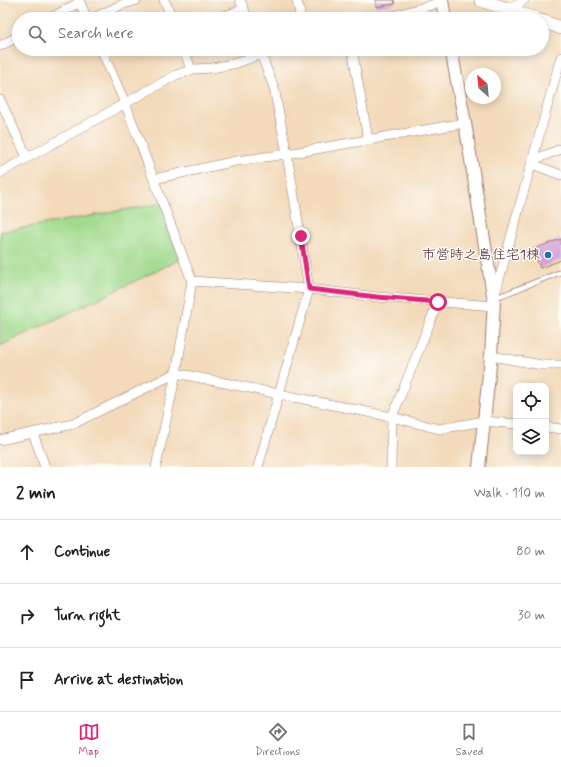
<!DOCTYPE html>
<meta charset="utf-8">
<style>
:root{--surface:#fff;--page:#f6f6f6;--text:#202124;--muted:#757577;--line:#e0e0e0;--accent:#db2777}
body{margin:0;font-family:Mynerve,"Klee One",sans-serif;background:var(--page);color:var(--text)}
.controls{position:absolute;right:12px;bottom:12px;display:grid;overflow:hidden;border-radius:8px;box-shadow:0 2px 10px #0003}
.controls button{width:36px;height:36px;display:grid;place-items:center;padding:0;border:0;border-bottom:1px solid var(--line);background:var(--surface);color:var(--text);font:20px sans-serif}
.compass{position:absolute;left:465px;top:68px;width:36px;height:36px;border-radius:50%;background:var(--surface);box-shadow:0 2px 10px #0003;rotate:333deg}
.stop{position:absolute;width:12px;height:12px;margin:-9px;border:3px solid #db2777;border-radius:50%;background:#fff}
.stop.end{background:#db2777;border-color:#fff;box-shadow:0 1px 4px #0008}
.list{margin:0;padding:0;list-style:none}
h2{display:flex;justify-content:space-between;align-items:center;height:52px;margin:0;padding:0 16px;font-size:17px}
h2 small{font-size:13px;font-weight:400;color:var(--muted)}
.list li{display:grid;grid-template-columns:26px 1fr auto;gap:12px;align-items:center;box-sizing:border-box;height:64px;padding:0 16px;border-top:1px solid var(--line)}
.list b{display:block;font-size:15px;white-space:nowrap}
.list em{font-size:13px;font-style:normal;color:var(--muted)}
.icon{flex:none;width:22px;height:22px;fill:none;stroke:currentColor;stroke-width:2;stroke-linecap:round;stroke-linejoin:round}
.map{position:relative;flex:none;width:561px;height:467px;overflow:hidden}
.search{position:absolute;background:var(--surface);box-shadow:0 2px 10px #0003;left:12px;right:12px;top:12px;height:44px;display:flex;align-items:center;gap:10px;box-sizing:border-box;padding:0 14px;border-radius:22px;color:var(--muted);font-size:15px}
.sheet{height:244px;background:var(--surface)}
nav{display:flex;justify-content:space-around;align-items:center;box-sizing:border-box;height:56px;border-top:1px solid var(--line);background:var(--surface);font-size:11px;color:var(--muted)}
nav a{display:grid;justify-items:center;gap:2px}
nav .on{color:var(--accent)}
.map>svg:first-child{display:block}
.green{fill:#a0da8d;stroke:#757c5c}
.building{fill:#d2a2d9}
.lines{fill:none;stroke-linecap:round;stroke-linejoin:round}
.service-casing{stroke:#9e7c72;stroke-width:6}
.minor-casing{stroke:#9e7c72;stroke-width:10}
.tertiary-casing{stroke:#9e7c72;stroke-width:14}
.secondary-casing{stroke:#9e7c72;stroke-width:14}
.service{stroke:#fff;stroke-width:4.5}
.minor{stroke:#fff;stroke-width:9}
.tertiary{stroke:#fff;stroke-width:12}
.secondary{stroke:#fff;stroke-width:13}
.route{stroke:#db2777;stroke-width:5}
.poi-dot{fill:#1f6fb2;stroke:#fdfcf7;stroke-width:1.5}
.labels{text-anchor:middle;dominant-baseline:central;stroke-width:3;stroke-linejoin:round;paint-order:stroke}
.poi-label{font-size:14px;fill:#4a1f2b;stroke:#fdfcf7;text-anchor:end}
</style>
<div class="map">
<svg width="561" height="467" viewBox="0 0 561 467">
<rect width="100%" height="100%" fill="#fdfcf7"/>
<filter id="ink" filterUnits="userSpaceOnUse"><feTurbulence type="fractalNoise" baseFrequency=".025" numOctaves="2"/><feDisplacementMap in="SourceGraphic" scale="8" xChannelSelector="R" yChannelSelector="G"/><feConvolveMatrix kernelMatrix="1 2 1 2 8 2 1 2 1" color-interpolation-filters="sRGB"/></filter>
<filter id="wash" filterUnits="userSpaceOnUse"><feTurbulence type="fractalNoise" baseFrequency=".012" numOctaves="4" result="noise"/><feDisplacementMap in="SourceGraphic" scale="16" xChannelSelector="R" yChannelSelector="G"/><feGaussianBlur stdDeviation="0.9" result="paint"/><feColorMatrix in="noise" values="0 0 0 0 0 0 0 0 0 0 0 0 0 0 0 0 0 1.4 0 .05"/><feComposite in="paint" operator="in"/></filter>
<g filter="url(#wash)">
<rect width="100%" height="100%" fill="#f3daba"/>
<!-- green -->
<path class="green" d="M163,203L167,207L168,234L183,258L0,346V232Z"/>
<g id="blocks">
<!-- building -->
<path class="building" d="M376,0H394L395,4L376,7Z
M561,239V260L540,268L533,249Z"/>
</g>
</g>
<g filter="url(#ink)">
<use href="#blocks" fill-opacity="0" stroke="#9e7c72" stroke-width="1"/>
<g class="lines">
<defs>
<path id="service" d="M495,298L561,272"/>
<path id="minor" d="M79,0L87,19
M164,0L173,19
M240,0L248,19
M297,0L301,19
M510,10L524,0
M49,19L80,2
M91,19L121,5L137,0
M216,19L244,9
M382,19L442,2
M0,46L19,36
M101,49L125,103L192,281L176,373L156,467
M184,49L191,70
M352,49L368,139
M0,100L27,157
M533,160L561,149
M532,164L561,175
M0,173L176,75L194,69L212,68L237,63L261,54L276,49
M154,179L236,161L287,154L465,123
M192,281L309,289L377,297L494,306
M494,298L561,57
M491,356L542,365H561
M546,427L561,429
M33,433L45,467
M0,440L73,424L176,373L392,417L439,429L484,421L516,424
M258,467L309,289L287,154L274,88L259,49
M391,467L392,417L438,302"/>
<path id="tertiary" d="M442,0L445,19
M451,49L465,123L494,301L491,356L479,467"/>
<path id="secondary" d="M481,0L536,19
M542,21L561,28"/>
</defs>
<!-- service casing -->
<use href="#service" class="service-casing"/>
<!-- minor casing -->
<use href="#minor" class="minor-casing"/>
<!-- tertiary casing -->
<use href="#tertiary" class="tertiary-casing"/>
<!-- secondary casing -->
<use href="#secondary" class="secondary-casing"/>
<!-- service -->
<use href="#service" class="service"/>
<!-- minor -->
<use href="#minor" class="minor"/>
<!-- tertiary -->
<use href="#tertiary" class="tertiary"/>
<!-- secondary -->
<use href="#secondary" class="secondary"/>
</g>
</g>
<g class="lines" filter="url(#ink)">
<!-- route -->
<path class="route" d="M301,236L309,289L377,297L438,302"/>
</g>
<!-- markers -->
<circle class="poi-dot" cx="548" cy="255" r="4"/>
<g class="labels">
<!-- poi labels -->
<g class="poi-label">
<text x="540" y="255">市営時之島住宅1棟</text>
</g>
</g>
</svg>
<div class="controls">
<button><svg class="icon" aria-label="locate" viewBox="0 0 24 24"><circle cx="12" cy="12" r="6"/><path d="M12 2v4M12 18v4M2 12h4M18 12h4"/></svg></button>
<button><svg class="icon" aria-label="layers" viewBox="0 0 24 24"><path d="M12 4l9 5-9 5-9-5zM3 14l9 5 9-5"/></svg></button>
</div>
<svg class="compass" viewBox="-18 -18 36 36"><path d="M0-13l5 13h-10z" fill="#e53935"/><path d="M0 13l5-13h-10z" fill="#757577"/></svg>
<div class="stop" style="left:438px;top:302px"></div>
<div class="stop end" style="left:301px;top:236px"></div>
<div class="search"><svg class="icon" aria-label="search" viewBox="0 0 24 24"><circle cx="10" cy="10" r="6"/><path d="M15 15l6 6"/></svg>Search here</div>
</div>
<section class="sheet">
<h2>2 min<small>Walk · 110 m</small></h2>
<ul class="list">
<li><svg class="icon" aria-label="ahead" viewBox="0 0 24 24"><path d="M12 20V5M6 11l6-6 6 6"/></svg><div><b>Continue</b></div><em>80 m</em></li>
<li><svg class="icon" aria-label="right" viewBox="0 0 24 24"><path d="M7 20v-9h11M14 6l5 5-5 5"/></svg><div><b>Turn right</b></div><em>30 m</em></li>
<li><svg class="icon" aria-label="arrive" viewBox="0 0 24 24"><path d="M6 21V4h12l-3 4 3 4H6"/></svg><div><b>Arrive at destination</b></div></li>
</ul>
</section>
<nav>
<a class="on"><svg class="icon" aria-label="map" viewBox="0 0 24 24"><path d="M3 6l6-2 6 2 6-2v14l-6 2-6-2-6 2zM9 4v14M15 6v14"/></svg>Map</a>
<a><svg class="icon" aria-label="directions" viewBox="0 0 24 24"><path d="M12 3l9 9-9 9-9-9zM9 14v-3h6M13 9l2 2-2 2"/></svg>Directions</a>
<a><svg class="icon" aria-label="saved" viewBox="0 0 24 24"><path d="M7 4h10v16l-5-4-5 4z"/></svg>Saved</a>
</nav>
